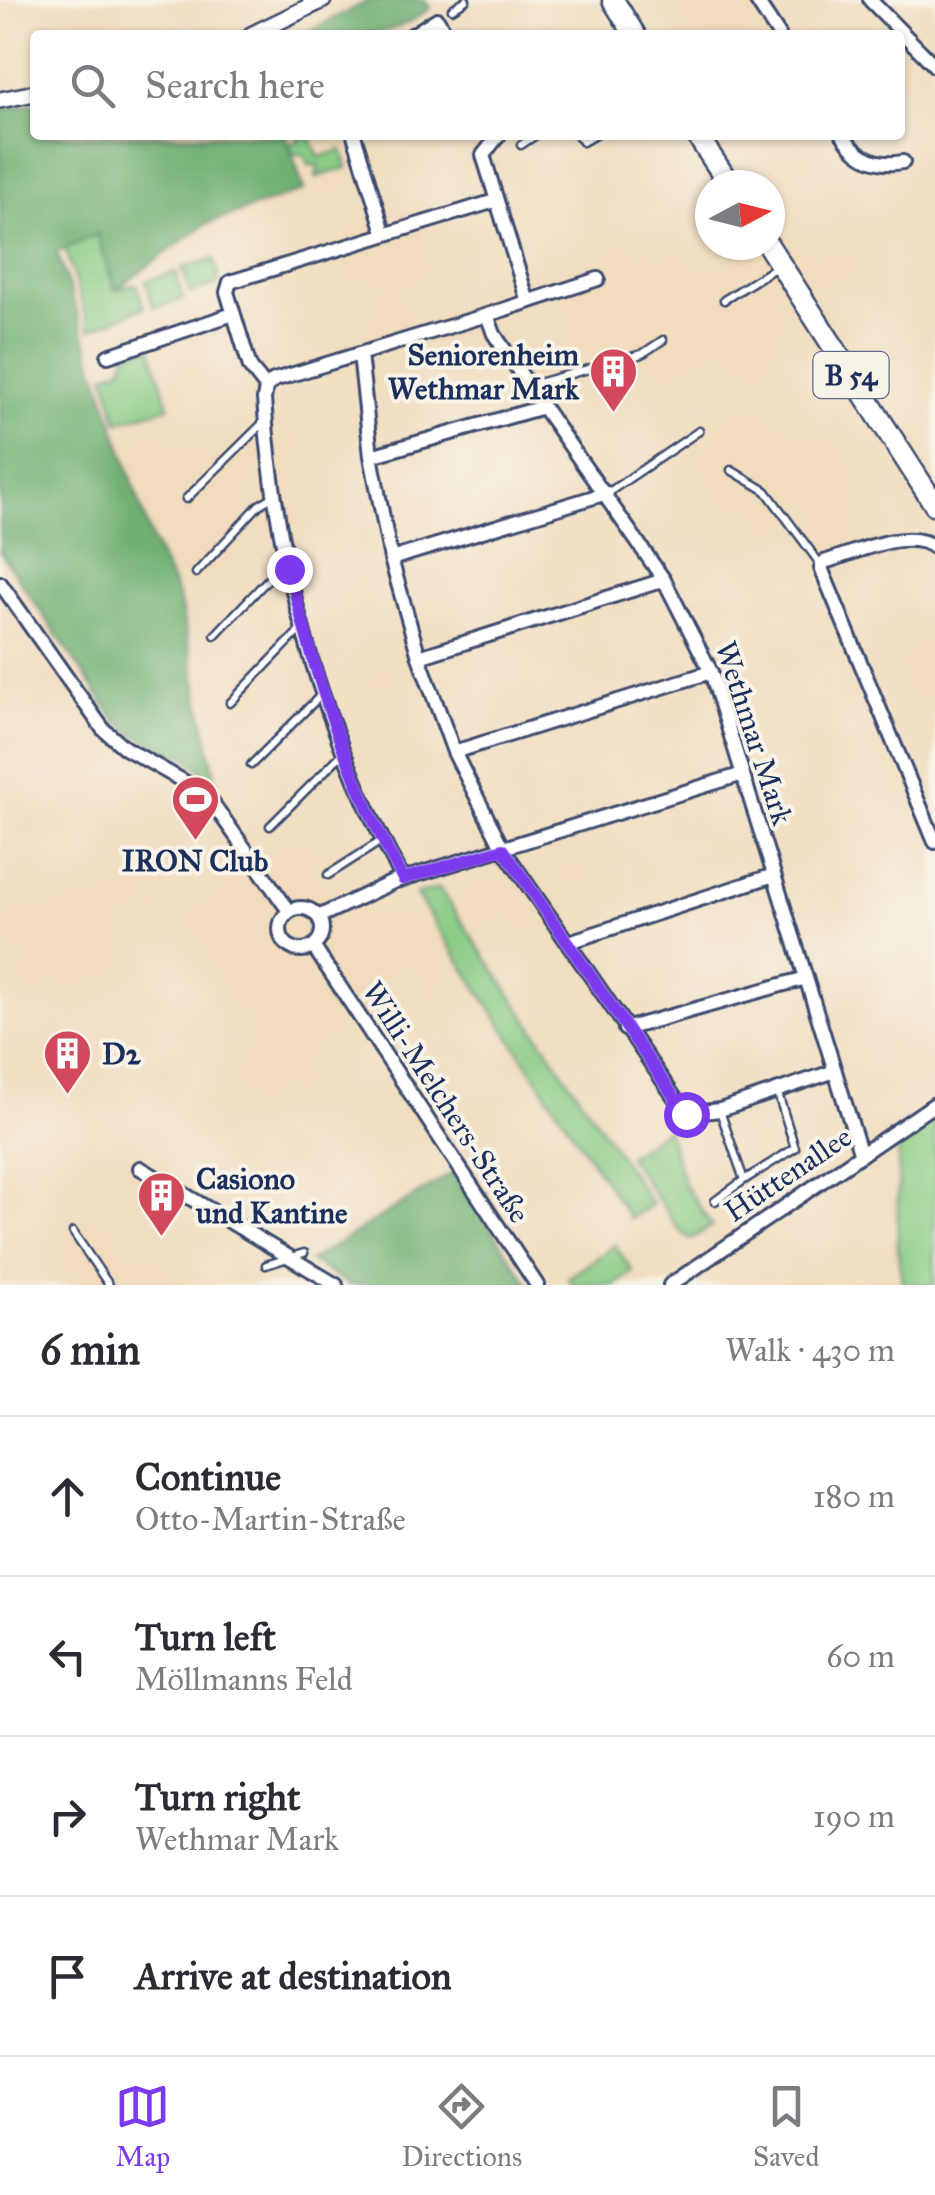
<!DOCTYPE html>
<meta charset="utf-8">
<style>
:root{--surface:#fff;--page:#f2f2f3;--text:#2b2b33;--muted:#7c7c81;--line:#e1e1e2;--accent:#7c3aed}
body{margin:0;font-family:"IM FELL Great Primer",serif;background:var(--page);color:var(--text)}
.compass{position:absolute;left:695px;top:170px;width:90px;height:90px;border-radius:50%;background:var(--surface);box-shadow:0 2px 8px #0004;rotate:83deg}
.stop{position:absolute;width:30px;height:30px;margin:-22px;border:8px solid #7c3aed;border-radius:50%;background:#fff}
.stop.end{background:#7c3aed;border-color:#fff;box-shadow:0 2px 10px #0008}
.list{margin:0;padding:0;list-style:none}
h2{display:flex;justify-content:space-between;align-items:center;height:130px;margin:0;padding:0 40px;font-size:42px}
h2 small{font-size:32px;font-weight:400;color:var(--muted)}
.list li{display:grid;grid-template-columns:65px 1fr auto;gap:30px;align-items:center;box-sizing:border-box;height:160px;padding:0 40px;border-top:2px solid var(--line)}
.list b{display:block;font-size:38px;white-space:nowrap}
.list p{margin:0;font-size:32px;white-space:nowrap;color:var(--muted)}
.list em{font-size:32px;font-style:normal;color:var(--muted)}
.icon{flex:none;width:55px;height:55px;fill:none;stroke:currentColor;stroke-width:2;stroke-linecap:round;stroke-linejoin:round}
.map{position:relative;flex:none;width:935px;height:1285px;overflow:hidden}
.search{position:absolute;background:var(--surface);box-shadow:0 2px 8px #0004;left:30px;right:30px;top:30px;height:110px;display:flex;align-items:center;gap:25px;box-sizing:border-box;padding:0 35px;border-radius:10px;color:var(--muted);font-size:38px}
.sheet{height:770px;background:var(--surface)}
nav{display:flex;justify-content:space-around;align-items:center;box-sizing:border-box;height:140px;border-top:2px solid var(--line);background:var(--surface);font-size:28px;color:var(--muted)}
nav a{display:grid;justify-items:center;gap:5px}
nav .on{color:var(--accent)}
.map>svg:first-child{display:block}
.green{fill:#8acc85;stroke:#527e72;stroke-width:2.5}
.forest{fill:#6fb072;stroke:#457068;stroke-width:2.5}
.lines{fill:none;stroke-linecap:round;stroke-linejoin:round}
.service-casing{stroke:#3b496c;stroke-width:11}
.minor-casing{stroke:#3b496c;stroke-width:18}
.tertiary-casing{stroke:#3b496c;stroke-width:20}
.primary-casing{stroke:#3b496c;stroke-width:25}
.service{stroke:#fff;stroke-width:6}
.minor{stroke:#fff;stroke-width:12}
.tertiary{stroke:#fff;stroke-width:15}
.primary{stroke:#fff;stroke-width:20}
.route{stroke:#7c3aed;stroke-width:12}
.labels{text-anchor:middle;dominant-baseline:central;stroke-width:8;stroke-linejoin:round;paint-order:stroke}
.shield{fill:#f7f3e8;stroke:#5d6a87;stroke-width:2.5}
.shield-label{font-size:28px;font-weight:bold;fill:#1b2f5e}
.poi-label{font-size:30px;font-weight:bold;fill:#1b2f5e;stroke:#f7f3e8;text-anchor:start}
.street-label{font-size:30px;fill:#1b2f5e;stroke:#f7f3e8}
</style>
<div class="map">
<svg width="935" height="1285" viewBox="0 0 935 1285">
<rect width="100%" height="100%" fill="#f7f3e8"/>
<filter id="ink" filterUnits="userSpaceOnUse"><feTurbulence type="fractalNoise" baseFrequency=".01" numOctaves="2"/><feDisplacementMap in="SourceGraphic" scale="20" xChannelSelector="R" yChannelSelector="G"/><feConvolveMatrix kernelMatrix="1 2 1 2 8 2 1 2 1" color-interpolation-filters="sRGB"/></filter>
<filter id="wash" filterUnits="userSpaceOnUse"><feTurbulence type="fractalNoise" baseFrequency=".0048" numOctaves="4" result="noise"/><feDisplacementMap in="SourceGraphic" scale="40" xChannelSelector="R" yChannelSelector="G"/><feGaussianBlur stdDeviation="2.25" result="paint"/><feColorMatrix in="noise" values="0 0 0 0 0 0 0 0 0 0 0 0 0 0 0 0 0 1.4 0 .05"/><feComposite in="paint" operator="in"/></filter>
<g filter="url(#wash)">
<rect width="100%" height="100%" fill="#f1dcbd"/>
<!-- green -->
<path class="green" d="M297,135L310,137L319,157L342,150L347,168L316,177L319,165H308L305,155L291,153L289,144L299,141Z
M97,234L115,290L137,284L144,307L90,330L65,248Z
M214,259L219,279L216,285L190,293L182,268Z
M176,272L183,299L154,308L146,281Z
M151,347L169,407L118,422L105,375L122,368L126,354Z
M439,888L652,1204L630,1219L416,895Z
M935,1118V1285H903C892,1240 901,1190 898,1143Z
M667,1129L684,1184L712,1226L691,1239L680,1231L628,1156Z
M615,1245L633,1272L615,1285H573L568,1278Z"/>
<!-- forest -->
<path class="forest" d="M370,0H425L430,8C390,41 350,35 301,35Z
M35,103V135H286L304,190L206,224L115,290L97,234L57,252L151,538L179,598L217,786L188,759L132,734L114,718L0,552V110Z
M454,1172L529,1285H349L310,1261Z"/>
</g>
<g filter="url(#ink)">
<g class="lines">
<defs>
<path id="service" d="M452,9L466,0
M578,135L583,142L595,135
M521,145L536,135
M724,300L778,266
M531,385L642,354L663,340
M731,470L766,491L821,565
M609,492L699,431
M186,499L265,421
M196,573L259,505L274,496
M215,635L274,573L287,569
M230,703L302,628
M251,765L321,695
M270,826L343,753
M328,875L381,841
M720,1111L744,1180L795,1148L777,1091
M715,1201L744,1180
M73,1232L109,1285
M266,1265L304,1253"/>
<path id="minor" d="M756,0L779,35
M870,0L935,66
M412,35L437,19L447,35
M354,135L384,232
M499,135L483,155L528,302
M843,135C857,157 877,167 903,162
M487,315L598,279
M360,354L371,456L391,559L419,657L454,752L503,849L686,1114L720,1110L835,1071
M108,356L233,314
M266,387L250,367L227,292L230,282L495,201
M371,456L543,407
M935,548C910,526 852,554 824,562L821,568L935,842
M391,559L607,493
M0,583L103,729L125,748L206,794L289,911
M419,657L664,580
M454,752L711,672
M403,879C323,733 275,566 264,399L266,387L274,380L487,315L494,334L543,407L664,580L711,672L861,1155
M280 929a21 21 0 1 1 42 0a21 21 0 1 1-42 0Z
M318,917L393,882L743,774
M569,942L774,875
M313,946L537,1285
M625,1029L806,978
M140,1168L336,1285
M670,1285L935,1104"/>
<path id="tertiary" d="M251,35L323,0
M0,100L35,93"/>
<path id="primary" d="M613,0L635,35
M697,135L730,185
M768,245L935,505"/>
</defs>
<!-- service casing -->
<use href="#service" class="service-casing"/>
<!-- minor casing -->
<use href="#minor" class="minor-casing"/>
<!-- tertiary casing -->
<use href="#tertiary" class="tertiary-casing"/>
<!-- primary casing -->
<use href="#primary" class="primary-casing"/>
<!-- service -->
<use href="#service" class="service"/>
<!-- minor -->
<use href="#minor" class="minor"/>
<!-- tertiary -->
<use href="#tertiary" class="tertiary"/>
<!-- primary -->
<use href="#primary" class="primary"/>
</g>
</g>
<g class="lines" filter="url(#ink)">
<!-- route -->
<path class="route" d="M289,569C315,678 349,781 403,879L503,849L686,1114"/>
</g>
<!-- icons -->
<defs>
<symbol id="building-pin" viewBox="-11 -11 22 30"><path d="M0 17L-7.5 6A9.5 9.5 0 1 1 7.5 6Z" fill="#d1495b" stroke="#f7f3e8"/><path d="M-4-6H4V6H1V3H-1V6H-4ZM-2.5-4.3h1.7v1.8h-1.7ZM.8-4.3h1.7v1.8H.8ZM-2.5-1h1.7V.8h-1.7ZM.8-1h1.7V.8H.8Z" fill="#fff"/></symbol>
<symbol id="stadium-pin" viewBox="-11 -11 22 30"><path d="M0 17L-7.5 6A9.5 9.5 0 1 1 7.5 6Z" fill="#d1495b" stroke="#f7f3e8"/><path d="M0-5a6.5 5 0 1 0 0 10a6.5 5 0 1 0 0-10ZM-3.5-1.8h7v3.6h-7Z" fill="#fff"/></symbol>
</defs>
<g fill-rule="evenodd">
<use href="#building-pin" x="586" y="344" width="55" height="75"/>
<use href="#stadium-pin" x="168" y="772" width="55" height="75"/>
<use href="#building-pin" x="40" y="1026" width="55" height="75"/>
<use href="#building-pin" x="134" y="1168" width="55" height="75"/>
</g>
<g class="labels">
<!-- shield labels -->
<rect class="shield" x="813.5" y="352" width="75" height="46" rx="8"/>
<g class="shield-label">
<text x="851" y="375">B 54</text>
</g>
<!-- poi labels -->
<g class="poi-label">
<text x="579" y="355" text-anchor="end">Seniorenheim<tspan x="579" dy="34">Wethmar Mark</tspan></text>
<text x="195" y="861" text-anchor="middle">IRON Club</text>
<text x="102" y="1054">D2</text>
<text x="196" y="1179">Casiono<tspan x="196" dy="34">und Kantine</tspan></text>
</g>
<!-- street labels -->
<g class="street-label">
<text transform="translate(754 733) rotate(72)">Wethmar Mark</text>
<text transform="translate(446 1102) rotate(57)">Willi-Melchers-Straße</text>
<text transform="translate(788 1174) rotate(-34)">Hüttenallee</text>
</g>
</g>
</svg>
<svg class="compass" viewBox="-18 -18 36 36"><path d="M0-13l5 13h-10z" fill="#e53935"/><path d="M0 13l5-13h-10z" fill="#7c7c81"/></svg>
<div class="stop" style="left:686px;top:1114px"></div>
<div class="stop end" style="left:289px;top:569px"></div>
<div class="search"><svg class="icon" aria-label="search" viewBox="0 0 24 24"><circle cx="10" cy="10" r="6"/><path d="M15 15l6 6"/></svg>Search here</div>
</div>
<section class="sheet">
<h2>6 min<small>Walk · 430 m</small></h2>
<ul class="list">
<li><svg class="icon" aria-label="ahead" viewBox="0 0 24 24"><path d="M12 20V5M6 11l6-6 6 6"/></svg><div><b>Continue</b><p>Otto-Martin-Straße</p></div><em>180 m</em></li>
<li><svg class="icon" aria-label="left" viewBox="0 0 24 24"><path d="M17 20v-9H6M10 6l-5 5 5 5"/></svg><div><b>Turn left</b><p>Möllmanns Feld</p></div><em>60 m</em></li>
<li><svg class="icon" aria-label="right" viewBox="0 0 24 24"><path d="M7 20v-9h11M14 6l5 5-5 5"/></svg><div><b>Turn right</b><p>Wethmar Mark</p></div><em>190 m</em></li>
<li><svg class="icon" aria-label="arrive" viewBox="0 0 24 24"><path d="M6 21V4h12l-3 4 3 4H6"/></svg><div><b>Arrive at destination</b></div></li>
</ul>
</section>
<nav>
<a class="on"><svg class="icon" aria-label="map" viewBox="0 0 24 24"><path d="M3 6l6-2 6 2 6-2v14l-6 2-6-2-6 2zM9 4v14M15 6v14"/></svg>Map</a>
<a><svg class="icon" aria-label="directions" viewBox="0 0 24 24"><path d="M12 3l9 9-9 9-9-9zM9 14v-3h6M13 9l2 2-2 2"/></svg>Directions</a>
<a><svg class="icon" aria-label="saved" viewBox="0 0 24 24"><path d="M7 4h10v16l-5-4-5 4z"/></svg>Saved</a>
</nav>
